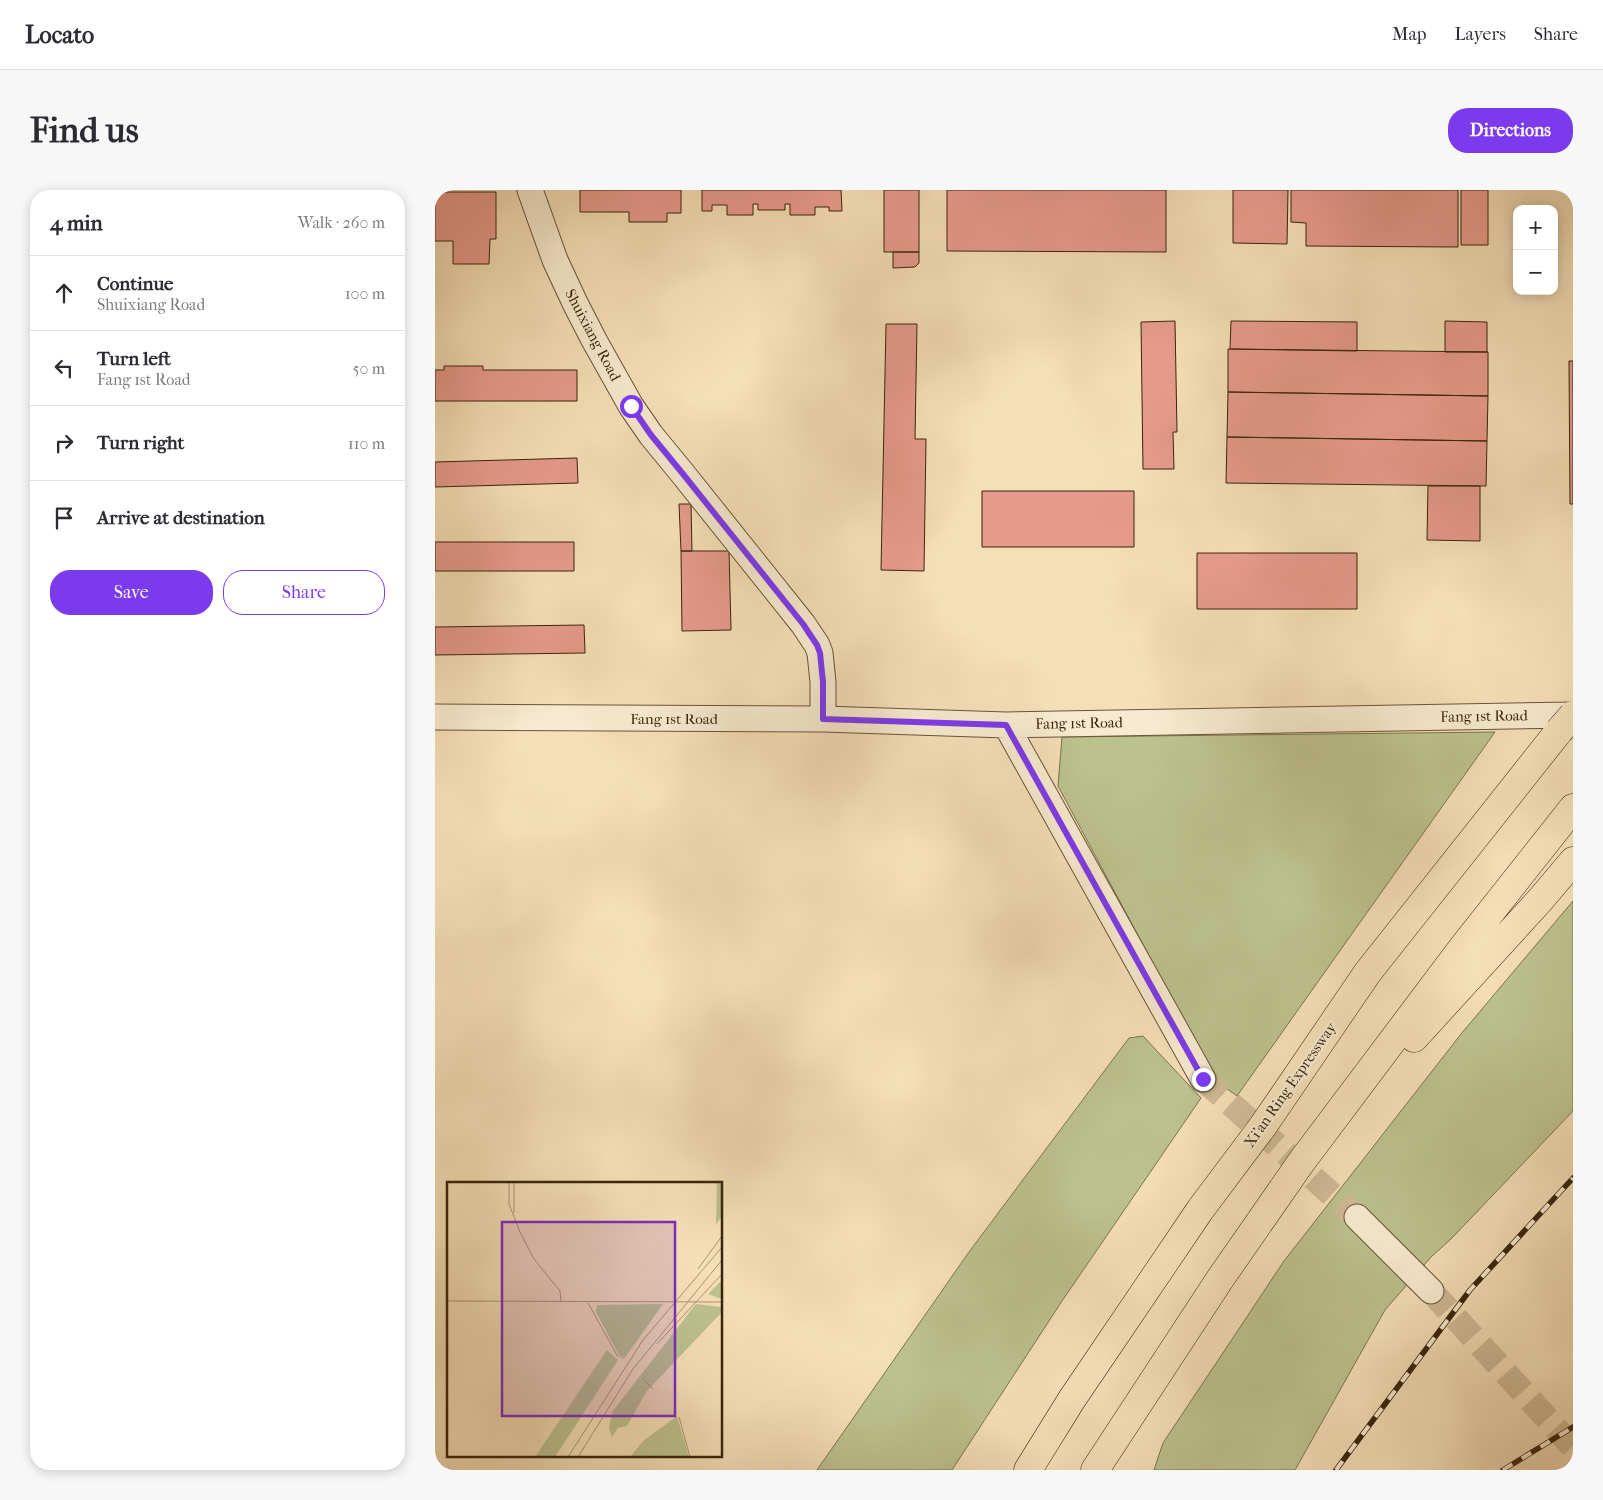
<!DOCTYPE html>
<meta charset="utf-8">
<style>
:root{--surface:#fff;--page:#f7f7f7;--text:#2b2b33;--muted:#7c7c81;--line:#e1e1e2;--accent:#7c3aed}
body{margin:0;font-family:"IM FELL French Canon",serif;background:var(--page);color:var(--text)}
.controls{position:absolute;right:15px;top:15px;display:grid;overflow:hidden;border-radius:10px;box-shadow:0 2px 12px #0003}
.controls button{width:45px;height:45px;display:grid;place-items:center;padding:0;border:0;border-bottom:1px solid var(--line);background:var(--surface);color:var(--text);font:25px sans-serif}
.stop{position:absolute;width:15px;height:15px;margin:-11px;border:4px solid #7c3aed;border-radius:50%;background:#fff}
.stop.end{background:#7c3aed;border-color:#fff;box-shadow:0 1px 5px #0008}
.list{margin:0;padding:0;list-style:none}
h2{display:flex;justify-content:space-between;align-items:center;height:65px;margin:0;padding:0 20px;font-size:21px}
h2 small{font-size:16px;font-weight:400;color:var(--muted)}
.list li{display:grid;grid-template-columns:32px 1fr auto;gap:15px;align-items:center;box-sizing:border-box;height:75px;padding:0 20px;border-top:1px solid var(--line)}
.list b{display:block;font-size:19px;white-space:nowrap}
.list p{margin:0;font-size:16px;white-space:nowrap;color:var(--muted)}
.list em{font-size:16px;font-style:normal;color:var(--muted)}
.actions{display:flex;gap:10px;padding:15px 20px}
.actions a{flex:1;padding:11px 0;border:1px solid var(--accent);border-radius:20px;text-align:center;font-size:18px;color:var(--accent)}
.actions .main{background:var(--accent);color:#fff}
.icon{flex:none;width:28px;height:28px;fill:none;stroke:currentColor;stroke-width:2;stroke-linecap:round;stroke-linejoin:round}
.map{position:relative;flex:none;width:1138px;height:1280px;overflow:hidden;border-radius:20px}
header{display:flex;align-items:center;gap:30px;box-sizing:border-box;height:70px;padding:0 25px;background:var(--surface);border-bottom:1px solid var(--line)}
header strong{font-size:24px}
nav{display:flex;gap:28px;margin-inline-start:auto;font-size:18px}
.intro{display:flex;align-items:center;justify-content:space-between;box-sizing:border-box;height:120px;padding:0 30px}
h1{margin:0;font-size:35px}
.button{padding:12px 22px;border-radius:20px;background:var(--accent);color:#fff;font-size:18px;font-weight:700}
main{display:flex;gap:30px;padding:0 30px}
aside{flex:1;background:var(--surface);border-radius:20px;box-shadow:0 2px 12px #0003}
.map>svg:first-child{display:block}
.green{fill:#bcc28e;stroke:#7a744d}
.building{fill:#e79b8c;stroke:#39250c}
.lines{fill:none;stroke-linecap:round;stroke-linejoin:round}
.tertiary-tunnel{stroke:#cfba95;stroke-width:25;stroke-dasharray:25 12;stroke-linecap:butt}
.tertiary-casing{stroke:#685437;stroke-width:27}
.motorway-casing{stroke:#39250c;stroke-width:29}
.tertiary{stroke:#f8ead0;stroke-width:25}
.motorway{stroke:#f5dfb7;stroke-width:28}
.rail-casing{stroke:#39250c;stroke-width:5.5}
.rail{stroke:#f8ead0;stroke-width:4;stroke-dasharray:11;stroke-linecap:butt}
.motorway-bridge-casing{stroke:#39250c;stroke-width:29;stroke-linecap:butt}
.motorway-bridge{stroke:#f5dfb7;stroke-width:28}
.route{stroke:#7c3aed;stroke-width:6}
.labels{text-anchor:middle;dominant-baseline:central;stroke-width:4.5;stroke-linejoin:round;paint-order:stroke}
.street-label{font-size:15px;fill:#39250c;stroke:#f8ead0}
.inset-road{fill:none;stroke:#aa9573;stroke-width:1}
.view{fill:#7b2cbf;fill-opacity:0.15;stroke:#7b2cbf;stroke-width:2.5}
.inset-edge{fill:none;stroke:#39250c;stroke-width:2.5}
</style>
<header>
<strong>Locato</strong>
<nav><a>Map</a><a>Layers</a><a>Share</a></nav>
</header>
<div class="intro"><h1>Find us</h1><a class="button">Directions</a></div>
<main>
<aside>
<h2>4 min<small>Walk · 260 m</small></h2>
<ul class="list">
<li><svg class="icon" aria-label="ahead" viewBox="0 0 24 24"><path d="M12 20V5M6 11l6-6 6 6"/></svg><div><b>Continue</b><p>Shuixiang Road</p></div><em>100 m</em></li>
<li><svg class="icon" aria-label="left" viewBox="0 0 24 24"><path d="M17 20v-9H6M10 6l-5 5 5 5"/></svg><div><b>Turn left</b><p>Fang 1st Road</p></div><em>50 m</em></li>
<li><svg class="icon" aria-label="right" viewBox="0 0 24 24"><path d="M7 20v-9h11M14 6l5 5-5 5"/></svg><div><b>Turn right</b></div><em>110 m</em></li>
<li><svg class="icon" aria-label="arrive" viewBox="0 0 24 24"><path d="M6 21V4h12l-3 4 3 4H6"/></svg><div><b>Arrive at destination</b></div></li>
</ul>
<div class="actions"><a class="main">Save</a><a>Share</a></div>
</aside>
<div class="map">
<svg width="1138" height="1280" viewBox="0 0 1138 1280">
<rect width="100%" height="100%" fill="#f5dfb7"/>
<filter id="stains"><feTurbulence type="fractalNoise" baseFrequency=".004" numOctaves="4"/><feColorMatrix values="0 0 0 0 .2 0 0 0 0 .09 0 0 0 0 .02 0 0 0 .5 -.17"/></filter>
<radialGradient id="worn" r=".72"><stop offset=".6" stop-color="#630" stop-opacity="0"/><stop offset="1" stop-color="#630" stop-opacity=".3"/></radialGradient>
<!-- green -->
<path class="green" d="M1060,542L802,906L781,891L623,596L627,547Z
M1138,711V921L1016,1049L996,1067L950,1120L860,1280H719L728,1253L849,1071L1026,844Z
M708,846L766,908L627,1111L517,1280H382L534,1062L694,848Z"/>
<!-- building -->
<path class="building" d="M145,0H246V23H232V32H194V22H145Z
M267,0H406L407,21H394V17H380V25H355V14H350V20H323V14H318V25H292V15H277V21H267Z
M449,0H484V62H449Z
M512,0H731V62L512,61Z
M798,0H853L852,54L798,53Z
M856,0H1023V57L871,56V33L856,32Z
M1026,0H1053V55H1026Z
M0,2H61V49H55L54,74H18V51H0Z
M458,62H484V73L480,77L458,78Z
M740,131L742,242H738L739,279H708L706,132Z
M796,131L922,132V161L795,159Z
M1010,131L1052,132V162H1010Z
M451,134H482L480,249H491L489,381L446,380Z
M793,159L1053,162V206L793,202Z
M1134,171H1138V314H1135Z
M9,176H48V180H142V211H0V180H9Z
M793,202L1053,206L1052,251L792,247Z
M792,247L1052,251L1051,296L791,293Z
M142,268L143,293L0,297V272Z
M993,296H1045V351L992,350Z
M547,301H699V357H547Z
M244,314H256L257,361H246Z
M0,352H139V381H0Z
M246,361H294L296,440L247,441Z
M762,363H922V419H762Z
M149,435L150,463L0,465V437Z"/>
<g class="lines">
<!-- tertiary-tunnel -->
<path class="tertiary-tunnel" d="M768,889L922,1027
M996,1101L1138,1257"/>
<defs>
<path id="tertiary" d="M95,0L120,70L140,113L159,150L196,216L216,245L248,284L368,434L382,455L385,463L388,492V529
M0,527L388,529L571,535L1138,525
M571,535L768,889
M922,1027L996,1101"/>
<path id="motorway" d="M979,848L1106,709L1138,671
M593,1280L637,1209L765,1020L828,936L933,782L1124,541
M660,1280L785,1089L867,971L1028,757L1138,618"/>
</defs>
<!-- tertiary casing -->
<use href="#tertiary" class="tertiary-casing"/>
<!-- motorway casing -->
<use href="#motorway" class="motorway-casing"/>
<!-- tertiary -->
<use href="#tertiary" class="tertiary"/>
<!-- motorway -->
<use href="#motorway" class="motorway"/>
<defs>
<path id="rail" d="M901,1280L1035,1100L1138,988
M1068,1280L1138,1237"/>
</defs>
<!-- rail casing -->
<use href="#rail" class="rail-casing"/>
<!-- rail -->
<use href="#rail" class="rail"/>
<defs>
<path id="motorway-bridge" d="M1124,541L1138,525"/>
</defs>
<!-- motorway-bridge casing -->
<use href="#motorway-bridge" class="motorway-bridge-casing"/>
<!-- motorway-bridge -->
<use href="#motorway-bridge" class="motorway-bridge"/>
</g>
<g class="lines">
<!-- route -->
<path class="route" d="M196,216L216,245L248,284L368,434L382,455L385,463L388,492V529L571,535L768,889"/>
</g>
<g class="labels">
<!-- street labels -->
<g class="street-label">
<text transform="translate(158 145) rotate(62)">Shuixiang Road</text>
<text transform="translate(1049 526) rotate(-1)">Fang 1st Road</text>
<text x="239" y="529">Fang 1st Road</text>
<text transform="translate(644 533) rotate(-1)">Fang 1st Road</text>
<text transform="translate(855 895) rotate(-55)">Xi'an Ring Expressway</text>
</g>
</g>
<!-- overview -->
<g transform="translate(12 992)">
<rect width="275" height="275" fill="#f5dfb7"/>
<path d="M270,0H275V34L269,43ZM275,98V117L261,112ZM216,122L177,177L173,175L149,130L150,123ZM249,122L275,125V130L199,210L180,244L171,246L165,255L162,246L165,230ZM160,168L171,178L108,275H88ZM230,234L242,275H183L196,259Z" fill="#bcc28e"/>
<path class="inset-road" d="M62,0V22L73,50L87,77L113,109L114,120M67,0V31M251,87L275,54M0,119L275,120M141,121L171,175M210,162L275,92M195,196L206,207M232,235L243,275M121,275L196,158L275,65M131,275L186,187L275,78"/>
<path class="view" d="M55,40H228V234H55Z"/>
<rect width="275" height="275" class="inset-edge"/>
</g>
<rect width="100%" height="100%" filter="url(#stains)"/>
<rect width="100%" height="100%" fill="url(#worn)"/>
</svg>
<div class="controls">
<button>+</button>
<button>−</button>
</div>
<div class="stop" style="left:196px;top:216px"></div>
<div class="stop end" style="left:768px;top:889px"></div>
</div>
</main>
